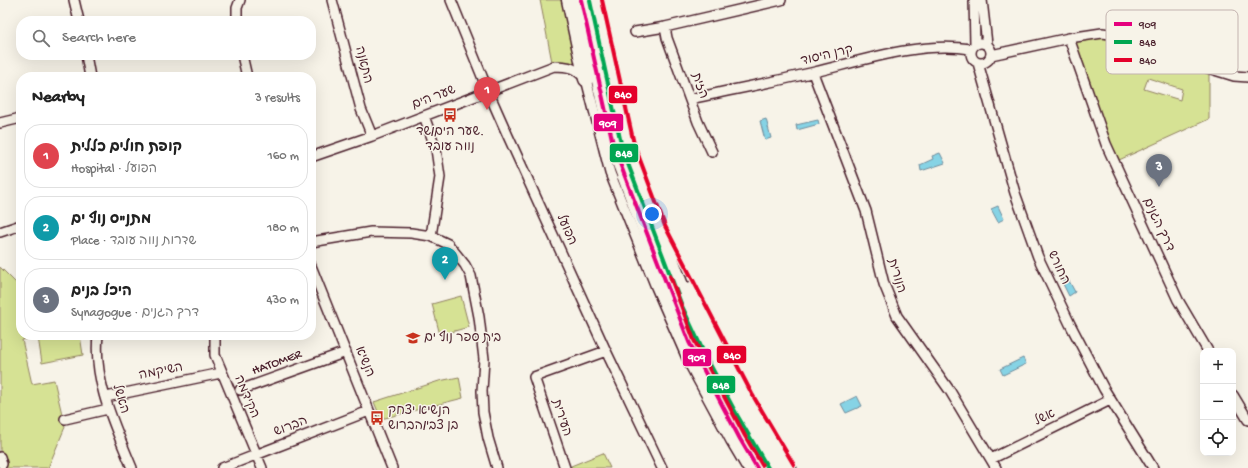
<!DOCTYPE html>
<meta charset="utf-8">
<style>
:root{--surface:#fff;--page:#f6f6f6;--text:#222;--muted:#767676;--line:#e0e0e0;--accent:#0f766e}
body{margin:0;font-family:"Gochi Hand","Playpen Sans Hebrew",sans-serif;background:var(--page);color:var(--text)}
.controls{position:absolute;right:12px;bottom:12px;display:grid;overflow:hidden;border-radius:8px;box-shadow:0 4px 16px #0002}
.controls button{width:36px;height:36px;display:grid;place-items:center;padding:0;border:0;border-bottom:1px solid var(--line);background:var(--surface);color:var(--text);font:20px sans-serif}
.you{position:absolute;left:652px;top:214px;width:14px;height:14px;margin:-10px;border:3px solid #fff;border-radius:50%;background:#1a73e8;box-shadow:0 0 0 6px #1a73e833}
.badge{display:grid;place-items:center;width:26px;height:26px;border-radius:50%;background:var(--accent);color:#fff;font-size:13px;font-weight:700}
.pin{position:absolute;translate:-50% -33px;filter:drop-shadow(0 1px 2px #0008)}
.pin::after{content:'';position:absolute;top:21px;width:14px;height:12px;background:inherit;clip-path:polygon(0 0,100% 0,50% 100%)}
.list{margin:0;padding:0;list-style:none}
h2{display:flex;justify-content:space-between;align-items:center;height:52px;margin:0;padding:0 16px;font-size:17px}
h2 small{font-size:13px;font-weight:400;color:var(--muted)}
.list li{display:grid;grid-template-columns:26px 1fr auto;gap:12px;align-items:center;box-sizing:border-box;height:64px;margin:0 8px 8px;padding:0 8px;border:1px solid var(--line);border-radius:16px}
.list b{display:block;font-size:15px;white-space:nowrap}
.list p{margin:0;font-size:13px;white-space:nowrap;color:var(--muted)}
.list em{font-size:13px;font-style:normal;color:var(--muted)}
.icon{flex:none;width:22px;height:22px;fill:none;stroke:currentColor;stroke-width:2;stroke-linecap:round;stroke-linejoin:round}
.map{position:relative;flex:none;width:1248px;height:468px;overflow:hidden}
.search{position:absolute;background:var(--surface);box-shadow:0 4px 16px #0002;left:16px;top:16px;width:300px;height:44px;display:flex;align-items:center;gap:10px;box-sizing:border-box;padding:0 14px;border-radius:16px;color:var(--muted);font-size:15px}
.panel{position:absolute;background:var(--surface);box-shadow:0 4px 16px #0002;left:16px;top:72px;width:300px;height:268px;border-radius:16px}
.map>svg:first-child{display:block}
.green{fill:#d6e294;stroke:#908060;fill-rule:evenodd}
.water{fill:#86d3e5;stroke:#6e8b9b}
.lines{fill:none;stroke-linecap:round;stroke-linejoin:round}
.minor-casing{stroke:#4a1f2b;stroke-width:12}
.highway-casing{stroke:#4a1f2b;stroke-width:17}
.minor{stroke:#f7f3e8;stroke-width:9}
.highway{stroke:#f7f3e8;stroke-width:14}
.bus-1-casing{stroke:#f7f3e8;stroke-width:7}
.bus-2-casing{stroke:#f7f3e8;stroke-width:7}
.bus-3-casing{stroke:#f7f3e8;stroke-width:7}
.bus-1{stroke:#e5007d;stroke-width:4}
.bus-2{stroke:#00a651;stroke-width:4}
.bus-3{stroke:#e4002b;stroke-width:4}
.labels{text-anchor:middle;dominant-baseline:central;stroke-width:3;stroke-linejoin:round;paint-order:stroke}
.street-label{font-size:13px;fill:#4a1f2b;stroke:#f7f3e8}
.poi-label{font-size:13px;fill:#4a1f2b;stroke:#f7f3e8;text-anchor:start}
.key{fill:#f7f3e8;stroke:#c3b3af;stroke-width:1}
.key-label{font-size:11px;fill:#4a1f2b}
.line-badge{stroke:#f7f3e8;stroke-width:1.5}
.badge-label{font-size:11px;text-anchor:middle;font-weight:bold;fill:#fff}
</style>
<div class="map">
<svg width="1248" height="468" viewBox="0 0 1248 468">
<rect width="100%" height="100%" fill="#f7f3e8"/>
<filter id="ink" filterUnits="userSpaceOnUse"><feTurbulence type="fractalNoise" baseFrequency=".025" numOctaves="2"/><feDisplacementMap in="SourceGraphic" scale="8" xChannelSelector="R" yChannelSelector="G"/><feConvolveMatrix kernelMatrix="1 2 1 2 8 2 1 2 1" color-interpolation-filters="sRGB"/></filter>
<g filter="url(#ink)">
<!-- green -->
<path class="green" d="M540,0H565L578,66L566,62H552Z
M1103,37L1150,42L1190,58L1209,73V119L1119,160L1110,142L1074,41ZM1148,78L1182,89L1180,100L1144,89Z
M0,267L20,287L21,286V335H36V337L22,340L32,384L54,380L65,427L48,468H5L0,455Z
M461,296L469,327L440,335L432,304Z
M47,335H80L83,355L42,363L38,337Z
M459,377L463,398L381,419L374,402L439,381Z
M603,453L610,468H572L571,466Z"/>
<!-- water -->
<path class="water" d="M766,119L771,138L765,140L760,121Z
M818,120L819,124L797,130L796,125Z
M940,153L945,163L921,171L920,165L933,159L932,156Z
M998,206L1004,219L998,222L991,209Z
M1068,279L1075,292L1069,296L1062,282Z
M1023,358L1026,364L1003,375L1000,369Z
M857,396L862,406L846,413L841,404Z"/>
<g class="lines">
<defs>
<path id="minor" d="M74,0L79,21
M332,0L361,109L372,136
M451,0L488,91L508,136L606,351L662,468
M974,0L975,44
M982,0L987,44
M237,21V8L240,0
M665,27L667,38L698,122L712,152
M635,32L665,27L781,0
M1069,38L1106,144L1178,300L1208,351
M971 53a10 10 0 1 1 20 0a10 10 0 1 1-20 0Z
M86,55L90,77
M242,55L247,77
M991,55L1069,38L1102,33L1150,39L1181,51L1208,68L1234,76L1248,77
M978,63L1015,193L1038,257L1070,324L1104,389L1153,468
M813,73L866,211L884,284L897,316L950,391L996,468
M690,99C731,90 773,82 815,72C864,60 920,41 971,49
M424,116L436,149L440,177L431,236L448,244L465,265L471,276L479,317L484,359L482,391L483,412L488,438L497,468
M0,123L21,118
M311,157L372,136L554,66C570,66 575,68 586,79L610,173L656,287L690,365L731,441L747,468
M0,232L21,225
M311,242L371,232L411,233L431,236
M311,266L392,468
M98,335C93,382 115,426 132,468
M215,335V355L262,468
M240,390L346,352
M1233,395L1248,420
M106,397L221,373
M65,419L108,409
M0,457L2,464
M991,459L1110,400
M222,468L369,411
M565,468L534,377L606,351"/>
<path id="highway" d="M569,0L586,79
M581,0L614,148L649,241L689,342L740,439L757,468
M596,0L628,146L688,304L710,352L742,412L775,468
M691,289L747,397L789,468"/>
</defs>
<!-- minor casing -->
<use href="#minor" class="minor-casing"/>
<!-- highway casing -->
<use href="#highway" class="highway-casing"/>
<!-- minor -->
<use href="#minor" class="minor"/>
<!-- highway -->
<use href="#highway" class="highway"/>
<defs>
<path id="bus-1" d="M581,0L614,148L689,342L740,439L757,468"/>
<path id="bus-2" d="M590,1L622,148L682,306L705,355L737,415L768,468"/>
<path id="bus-3" d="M602,0L634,144L665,226L752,394L794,465
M670,276L694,340L745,436L762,465"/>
</defs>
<!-- bus-1 casing -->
<use href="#bus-1" class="bus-1-casing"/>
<!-- bus-2 casing -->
<use href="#bus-2" class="bus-2-casing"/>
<!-- bus-3 casing -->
<use href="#bus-3" class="bus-3-casing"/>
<!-- bus-1 -->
<use href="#bus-1" class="bus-1"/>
<!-- bus-2 -->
<use href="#bus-2" class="bus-2"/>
<!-- bus-3 -->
<use href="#bus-3" class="bus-3"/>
</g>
</g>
<!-- icons -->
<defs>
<symbol id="bus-bare" viewBox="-9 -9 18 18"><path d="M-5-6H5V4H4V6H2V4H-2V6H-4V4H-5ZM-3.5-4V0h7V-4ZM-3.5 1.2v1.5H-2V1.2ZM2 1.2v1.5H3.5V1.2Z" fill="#c8321e" stroke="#f7f3e8" stroke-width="2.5" paint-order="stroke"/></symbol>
<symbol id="school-bare" viewBox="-9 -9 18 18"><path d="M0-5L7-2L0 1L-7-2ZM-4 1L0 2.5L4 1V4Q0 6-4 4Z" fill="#c8321e" stroke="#f7f3e8" stroke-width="2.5" paint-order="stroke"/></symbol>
</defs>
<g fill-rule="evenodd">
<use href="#bus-bare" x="440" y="105" width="20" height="20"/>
<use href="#school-bare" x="403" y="328" width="20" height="20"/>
<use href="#bus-bare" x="367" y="408" width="20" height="20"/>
</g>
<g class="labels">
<!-- street labels -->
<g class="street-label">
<text transform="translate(827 56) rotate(-13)">קרן היסוד</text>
<text transform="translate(363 65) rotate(76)">התאנה</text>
<text transform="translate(699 86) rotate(70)">הזית</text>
<text transform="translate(434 98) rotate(-21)">שער הים</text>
<text transform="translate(1158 225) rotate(65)">דרך הגנים</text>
<text transform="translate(566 230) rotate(66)">הפועל</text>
<text transform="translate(1058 268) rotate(65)">החורש</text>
<text transform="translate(896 276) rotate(73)">הנורית</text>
<text transform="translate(364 362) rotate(68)">הנשיא</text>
<text transform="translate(277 363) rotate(-20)">HATOMER</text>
<text transform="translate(161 372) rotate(-11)">השיקמה</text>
<text transform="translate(246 397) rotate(67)">הקידמה</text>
<text transform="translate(120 399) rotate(73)">האשל</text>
<text transform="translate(561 418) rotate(72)">העירית</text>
<text transform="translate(1045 418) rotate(-26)">אשל</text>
<text transform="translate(291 427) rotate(-21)">הברוש</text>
</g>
<!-- poi labels -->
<g class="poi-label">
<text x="450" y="132" text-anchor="middle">שער הים/שד.<tspan x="450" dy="15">נווה עובד</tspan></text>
<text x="424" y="338">בית ספר נוף ים</text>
<text x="388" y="411">הנשיא יצחק<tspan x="388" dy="15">בן צבי/הברוש</tspan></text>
</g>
</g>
<!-- legend -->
<rect x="1106" y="10" width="132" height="64" rx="6" class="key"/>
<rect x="1114" y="22" width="18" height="4" fill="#e5007d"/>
<rect x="1114" y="40" width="18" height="4" fill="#00a651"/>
<rect x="1114" y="58" width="18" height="4" fill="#e4002b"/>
<g class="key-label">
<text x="1139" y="28">909</text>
<text x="1139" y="46">848</text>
<text x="1139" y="64">840</text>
</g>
<g class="line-badge">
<rect x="608" y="85" width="30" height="19" rx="4" fill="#e4002b"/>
<rect x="593" y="113" width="31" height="19" rx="4" fill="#e5007d"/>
<rect x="609" y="143" width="30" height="20" rx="4" fill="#00a651"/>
<rect x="716" y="345" width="31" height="19" rx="4" fill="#e4002b"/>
<rect x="682" y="348" width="30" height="19" rx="4" fill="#e5007d"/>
<rect x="706" y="375" width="30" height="19" rx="4" fill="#00a651"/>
</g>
<g class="badge-label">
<text x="623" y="98">840</text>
<text x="608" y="127">909</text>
<text x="624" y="157">848</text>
<text x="732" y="359">840</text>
<text x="697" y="361">909</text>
<text x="721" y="389">848</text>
</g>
</svg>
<div class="controls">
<button>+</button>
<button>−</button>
<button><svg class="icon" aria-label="locate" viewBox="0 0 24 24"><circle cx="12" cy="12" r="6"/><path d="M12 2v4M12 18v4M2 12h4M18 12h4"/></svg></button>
</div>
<div class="you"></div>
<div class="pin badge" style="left:487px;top:110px;background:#e0444e">1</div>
<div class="pin badge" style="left:445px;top:280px;background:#0f9aa8">2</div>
<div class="pin badge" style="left:1159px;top:187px;background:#6b7280">3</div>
<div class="search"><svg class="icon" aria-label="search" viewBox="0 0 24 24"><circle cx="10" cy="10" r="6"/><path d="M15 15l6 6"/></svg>Search here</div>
<section class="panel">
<h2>Nearby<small>3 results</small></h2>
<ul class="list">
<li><span class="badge" style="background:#e0444e">1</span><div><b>קופת חולים כללית</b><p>Hospital · הפועל</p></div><em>160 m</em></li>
<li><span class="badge" style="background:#0f9aa8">2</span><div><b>מתנ&quot;ס נוף ים</b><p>Place · שדרות נווה עובד</p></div><em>180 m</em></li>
<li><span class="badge" style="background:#6b7280">3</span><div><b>היכל בנים</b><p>Synagogue · דרך הגנים</p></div><em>430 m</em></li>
</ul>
</section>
</div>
